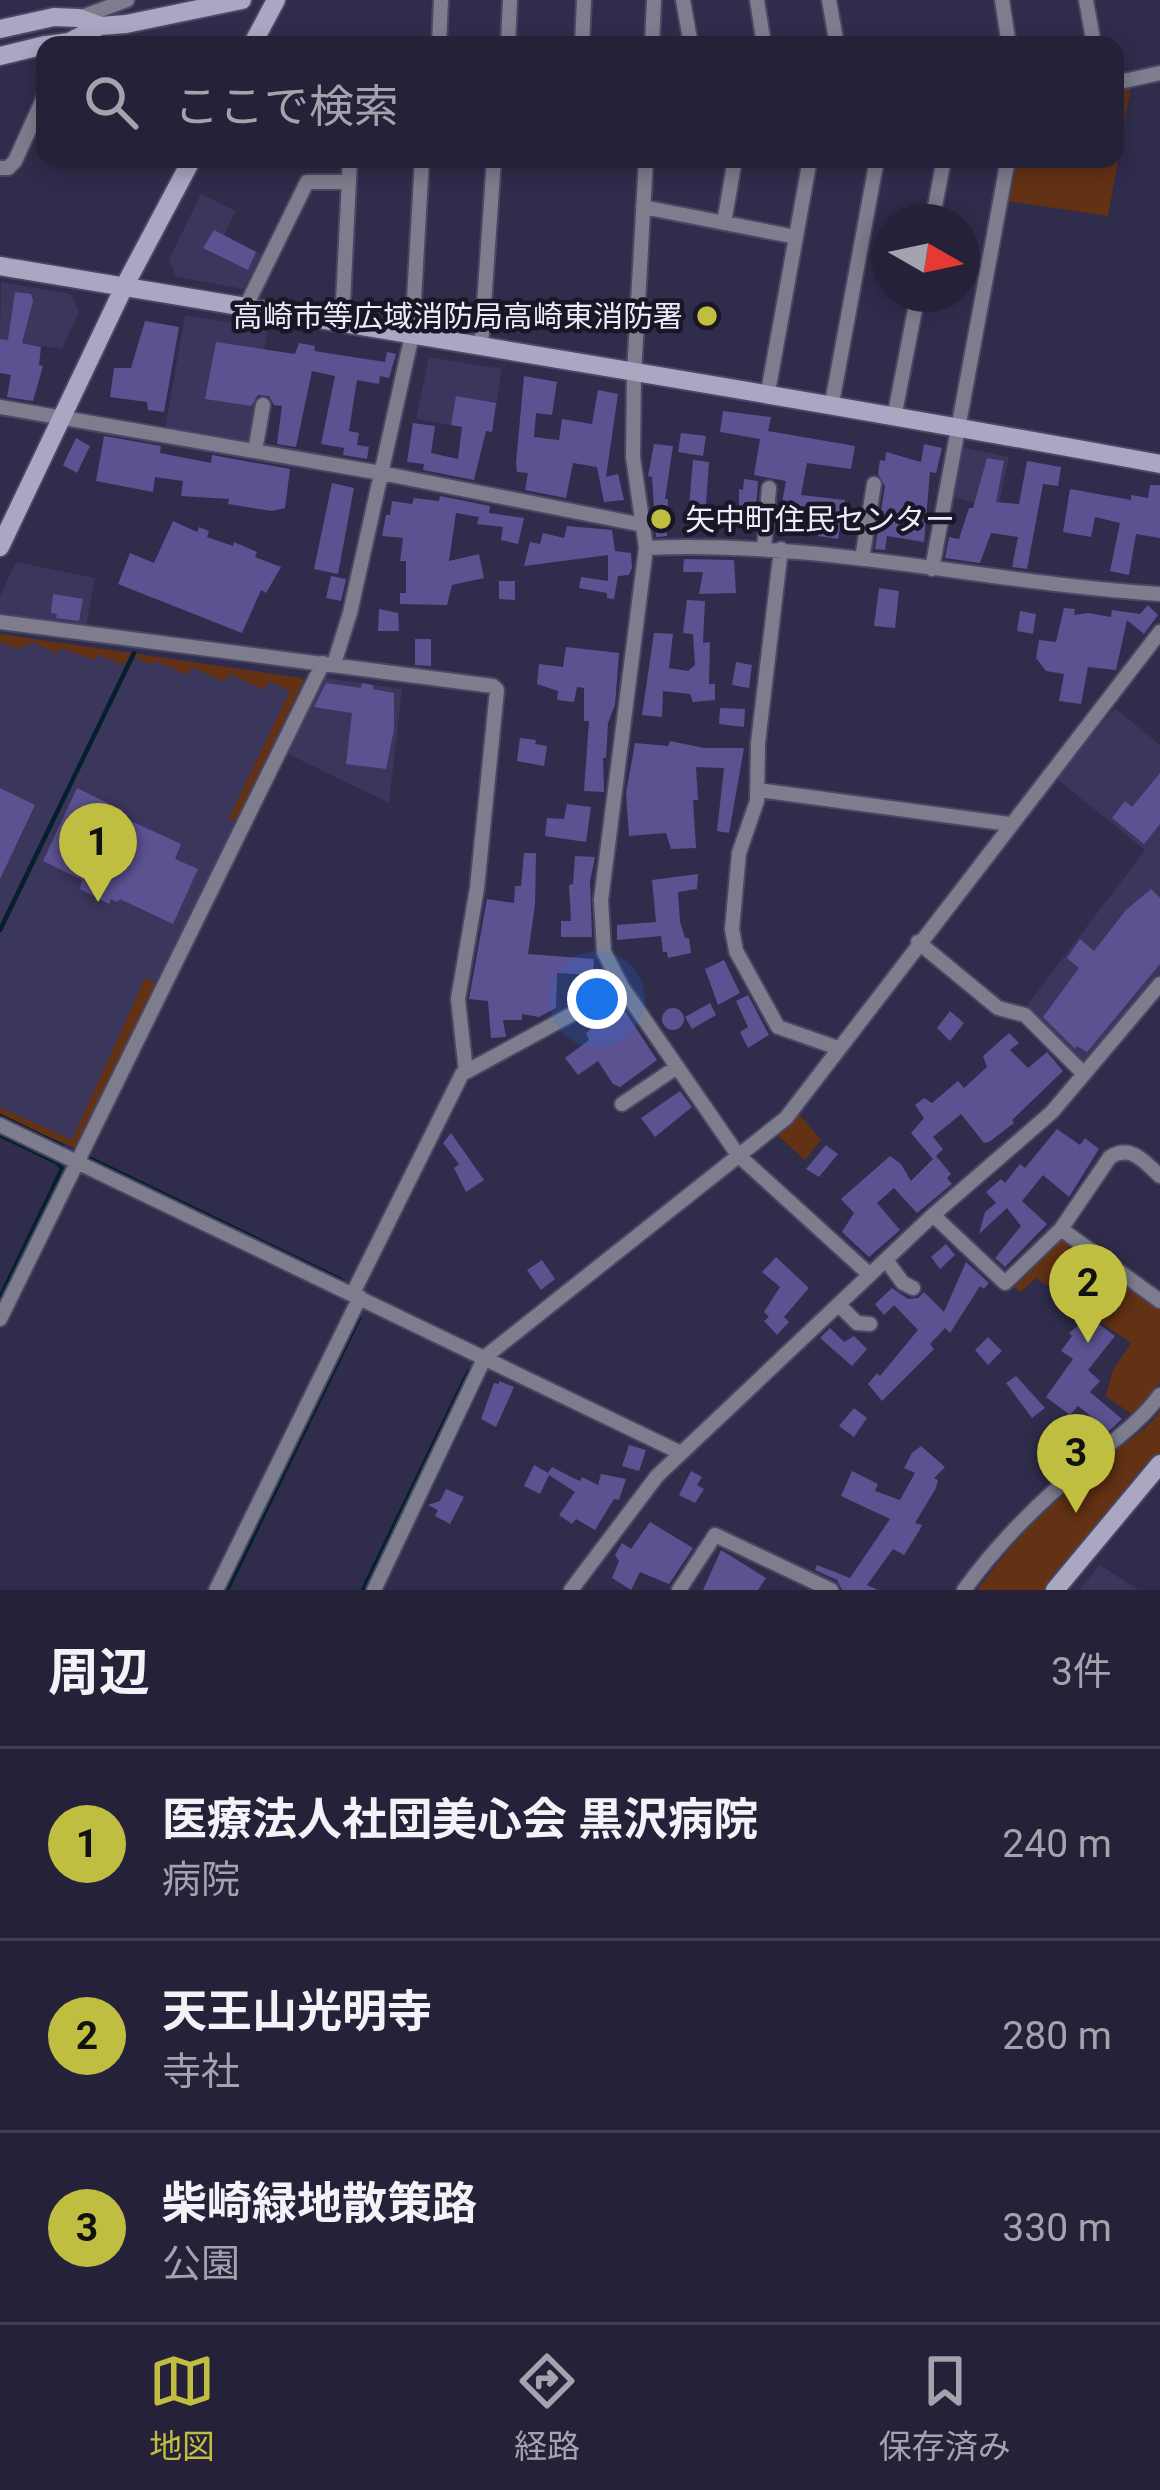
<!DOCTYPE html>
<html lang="ja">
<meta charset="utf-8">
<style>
:root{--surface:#242139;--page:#302e44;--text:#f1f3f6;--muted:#a3a3ae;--line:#413e53;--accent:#bfbe41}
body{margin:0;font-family:Roboto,"Noto Sans JP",sans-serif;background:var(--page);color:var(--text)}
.compass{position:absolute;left:872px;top:204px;width:108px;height:108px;border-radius:50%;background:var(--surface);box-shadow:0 6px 18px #0003;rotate:99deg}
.you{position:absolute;left:597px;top:999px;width:42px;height:42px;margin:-30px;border:9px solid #fff;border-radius:50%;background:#1a73e8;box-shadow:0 0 0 18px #1a73e833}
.badge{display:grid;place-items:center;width:78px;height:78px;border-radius:50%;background:var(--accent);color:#111;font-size:39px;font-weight:700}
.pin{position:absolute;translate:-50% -99px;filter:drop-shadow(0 3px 6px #0008)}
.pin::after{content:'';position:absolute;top:63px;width:42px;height:36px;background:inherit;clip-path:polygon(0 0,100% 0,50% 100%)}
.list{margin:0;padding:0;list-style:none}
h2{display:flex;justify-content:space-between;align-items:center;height:156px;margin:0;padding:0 48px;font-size:51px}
h2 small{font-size:39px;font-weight:400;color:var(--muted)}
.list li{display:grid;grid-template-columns:78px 1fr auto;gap:36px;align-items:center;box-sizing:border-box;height:192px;padding:0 48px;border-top:3px solid var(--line)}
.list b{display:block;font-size:45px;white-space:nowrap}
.list p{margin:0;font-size:39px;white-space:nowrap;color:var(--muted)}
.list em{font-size:39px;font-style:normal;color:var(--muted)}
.icon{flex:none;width:66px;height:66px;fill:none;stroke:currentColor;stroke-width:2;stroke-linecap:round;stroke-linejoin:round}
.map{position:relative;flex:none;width:1160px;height:1590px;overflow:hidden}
.search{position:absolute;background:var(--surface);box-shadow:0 6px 18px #0003;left:36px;right:36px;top:36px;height:132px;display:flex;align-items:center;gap:30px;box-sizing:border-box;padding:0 42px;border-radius:24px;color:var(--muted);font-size:45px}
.sheet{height:732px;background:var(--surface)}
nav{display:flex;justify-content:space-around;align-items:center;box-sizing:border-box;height:168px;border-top:3px solid var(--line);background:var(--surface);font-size:33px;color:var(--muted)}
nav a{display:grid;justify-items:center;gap:6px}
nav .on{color:var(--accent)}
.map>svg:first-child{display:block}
.built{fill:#3b365b}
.green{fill:#633114}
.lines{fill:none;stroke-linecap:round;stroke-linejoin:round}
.stream{stroke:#04202c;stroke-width:4.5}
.building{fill:#5c5292}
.street-casing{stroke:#4a4765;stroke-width:18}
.secondary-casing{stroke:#4a4765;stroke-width:22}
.street{stroke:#7e7d8d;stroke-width:14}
.secondary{stroke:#a9a7c2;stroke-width:18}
.poi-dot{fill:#bfbe41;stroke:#191725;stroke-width:4.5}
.labels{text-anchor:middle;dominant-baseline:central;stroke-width:9;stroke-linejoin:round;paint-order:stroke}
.poi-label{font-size:30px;fill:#ecebfc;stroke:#191725;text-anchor:end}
</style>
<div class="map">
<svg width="1160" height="1590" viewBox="0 0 1160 1590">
<rect width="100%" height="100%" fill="#302c4c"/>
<!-- built -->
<path class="built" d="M201,194L236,211L224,235L261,254L244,289L176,277L169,259Z
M1,282L71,294L79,312L62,349L0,340Z
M185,315L268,329L248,443L165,430Z
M429,357L502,369L492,432L416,419Z
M962,447L1009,457L998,508L951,497Z
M16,562L95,578L86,627L0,613V596Z
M0,637L304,680L78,1145L0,1111Z
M319,677L402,689L389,803L284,752Z
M1115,708L1160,745V973L1079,1066L1025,1008L1145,850L1058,780L1065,766Z
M1100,1565L1138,1590H1079Z"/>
<!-- green -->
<path class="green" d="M1131,86L1108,216L1007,201L1015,159H1115V90Z
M0,634L302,678L304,680L236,821L229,818L290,691L269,681L264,690L230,674L224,682L192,667L188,675L155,661L152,665L130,655L124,665L98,655L95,660L60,648L57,654L33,642L18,649L0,642Z
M145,978L157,983L77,1149L0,1116V1107L72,1140Z
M800,1115L821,1140L805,1160L778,1136Z
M1056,1238H1061L1160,1307V1382L1134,1416L1106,1396L1113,1370L1131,1343L1036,1278L1021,1292L1012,1286Z
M1160,1411V1452L1045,1590H977C1007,1550 1041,1510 1080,1477C1107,1454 1138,1440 1160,1411Z"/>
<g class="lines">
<!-- stream -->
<path class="stream" d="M0,930L134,653
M0,1116L62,1146
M0,1135L58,1163L62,1169L0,1298
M91,1159L341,1280
M48,1207L63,1175
M418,1513L480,1383
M227,1590L359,1318
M363,1590L469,1371"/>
</g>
<!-- building -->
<path class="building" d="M214,230L256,252L248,270L203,248Z
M15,292L31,294L33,301L22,343L41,347L39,365L43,366L33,401L7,397L11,375L0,373V339L8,340Z
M145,321L179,327L164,412L148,410L147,402L110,397L114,368H131Z
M216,342L295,354L299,343L315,346L314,351L385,362L387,352L396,354L389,378L380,376L379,384L357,380L349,431L359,433L357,445L369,447L367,459L343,455L344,448L321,444L335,376L312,371L296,447L277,444L282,406L274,405L269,396L258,395L251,406L205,399Z
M524,376L557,382L552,415L536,413L534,437L559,440L562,419L592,424L598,390L618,394L606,477L618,474L624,500L604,502L597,467L573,463L566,498L525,490L528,473L517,472L516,463Z
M456,396L496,403L492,432L486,431L474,480L423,470L424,464L407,462L413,423L435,426L431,453L458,459L462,427L451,425Z
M723,411L771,417L768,431L855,446L851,469L807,463L801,495L845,500L838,539L818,536L820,529L795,525L794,533L777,530L786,481L754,475L760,439L720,432Z
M681,433L706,436L703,456L678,452Z
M104,436L161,446L160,453L211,463L212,455L290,469L285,508L272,511L228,504L229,499L181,496L183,481L155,477L153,492L96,481Z
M76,438L90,446L77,473L63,465Z
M654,444L673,446L665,499H668L667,536L656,537L652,477L648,476Z
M924,444L942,448L936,473L930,472L924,542L887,536L885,550L875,549L885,486L878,474L880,460L885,461L886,452L921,462Z
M987,458L1004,461L996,502L1019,504L1027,461L1061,467L1058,486L1043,484L1027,569L1012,567L1018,537L991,533L980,563L945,558L949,537L959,539L969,508H973Z
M693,460L709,462L704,531L687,529Z
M744,479L758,481L755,521H739V489L743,490Z
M332,483L354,488L338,574L314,569Z
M1150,485H1160V538L1136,534L1129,575L1110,571L1120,523L1095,517L1091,537L1063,532L1070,489L1131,500V495L1148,498Z
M440,496L490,506L489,513L524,518L518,544L501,540L503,527L477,524L479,517L456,513L449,561L479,554L484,578L452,585L447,605L400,604V593H406V561H400L403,538L382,536L386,515H390L392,501L412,504L414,498L439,501Z
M173,521L197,532L199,527L209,531L207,537L233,546L234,542L257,552L255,557L281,567L266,593L261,590L242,633L118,584L130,553L154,563Z
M567,526L612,530L615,551L631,553L632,568L629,575L618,576L614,599L607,598V593L579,588L581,577L608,581V555L524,566L530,542L540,544L543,533L564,538Z
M684,559L734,560L736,593L699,594L703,572H683Z
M331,576L346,579L341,601L326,598Z
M499,581H515V600L499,599Z
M879,588L899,591L895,628L874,626Z
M53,594L83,599L79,621L56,618L57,614L51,613Z
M687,600L705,601L703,643L710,642L709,684H715V700L693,702L690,694L663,691L662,717L642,715L654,633L673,634L669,668L688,671L695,665L693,634L683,633Z
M1148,605L1158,615L1144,634L1127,620L1116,670L1088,667L1081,704L1059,701L1064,674L1046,671L1036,658L1039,640L1056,642L1064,608L1075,609L1074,615L1088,613L1111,617L1112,610L1140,614Z
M379,609L398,613L399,631H378Z
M1020,611L1036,614L1033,634L1017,631Z
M415,639H431V666L415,665Z
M566,647L619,653L615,705L608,723L606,758H603L604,792L584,791L589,721H584V688L577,687L574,702L557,700L558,691L537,684L539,664L563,667Z
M736,662L752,665L749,688L732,685Z
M326,683L361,688L362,683L373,685V689L394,693V729L386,769L346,764L352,713L314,707Z
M720,708L745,709L744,727L719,724Z
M520,738L536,740L535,744L547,746L544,766L517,761Z
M670,741L704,748H744L729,833L717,831L724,768L696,767L698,800H693L696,848L671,849L666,833L629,836L626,793L635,743L668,746Z
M1160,773V824L1144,844L1112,818L1125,801L1132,807Z
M0,788L35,805L0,879Z
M77,788L122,810L120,816L181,844L175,859L198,869L173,924L120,899L117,902L111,899L109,904L80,889L82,880L43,861Z
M567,804L591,807L586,842L545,836L547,818L564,819Z
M524,853H536L535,905L528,954L594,959L593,975L557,973L556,1008L539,1017L522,1014V1020H503L506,1037L491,1038L488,1001L469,999L487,899L514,903L515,886H521Z
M575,856L595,857L590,881L592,937H561V921H571L569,885L573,884Z
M698,874L697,889L678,892L680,922L685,938H689L691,953L668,958L667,952H663L661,936L617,940V925L656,922L652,880Z
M1151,889L1160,898V964L1087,1052L1077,1046L1075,1049L1043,1017L1079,968L1067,958L1080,939L1094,951L1126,910Z
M724,960L740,993L718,1005L705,969Z
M748,995L769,1035L748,1048L740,1032L748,1027L736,1001Z
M710,1003L716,1015L692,1029L685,1017Z
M621,1005L657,1060L620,1087L613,1084L598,1061L578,1075L565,1058L589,1040L586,1033Z
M662 1019a11 11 0 1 1 22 0a11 11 0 1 1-22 0Z
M950,1011L964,1023L950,1041L937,1028Z
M1009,1033L1019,1043L1010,1050L1028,1068L1047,1052L1063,1071L1012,1120L1014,1123L989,1142L984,1143L961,1114L933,1137L943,1149L933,1159L911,1133L924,1118L915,1105L924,1098L932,1103L958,1081L964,1088L987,1067L983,1056Z
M680,1091L692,1107L655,1137L641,1118Z
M1057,1129L1080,1145L1085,1138L1099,1149L1069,1197L1043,1175L1022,1201L1047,1224L1005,1267L995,1258L1021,1226L1007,1208L979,1234L985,1212L996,1203L986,1192L1001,1179L1005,1183L1020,1164L1025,1168Z
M451,1133L484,1180L466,1192L454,1168L459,1164L443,1143Z
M826,1145L838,1154L819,1177L806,1169Z
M890,1156L901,1164L911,1181L936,1156L951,1174L947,1178L952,1184L917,1213L894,1188L877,1203L900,1230L869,1257L842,1232L854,1213L841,1199Z
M946,1244L955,1255L940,1269L931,1257Z
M776,1257L809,1288L784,1317L789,1322L777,1335L764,1321L769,1317L764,1312L780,1287L762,1272Z
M542,1260L555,1279L541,1290L527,1270Z
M966,1262L989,1283L984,1289L980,1286L950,1333L945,1328L930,1344L934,1349L882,1401L868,1384L877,1373L880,1376L918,1330L894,1305L884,1315L875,1304L892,1288L908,1299L918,1298L924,1292L944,1312Z
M1089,1317L1115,1336L1088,1370L1100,1381L1090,1392L1122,1419L1109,1431L1078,1406L1070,1415L1046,1397L1073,1359L1061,1351L1072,1336L1069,1333Z
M830,1328L844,1342L854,1336L867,1349L852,1366L820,1338Z
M988,1337L1002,1351L988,1365L975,1350Z
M1016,1376L1045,1408L1032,1418L1006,1383Z
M499,1381L514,1387L496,1427L481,1419L494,1383L499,1384Z
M854,1408L867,1418L854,1437L839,1426Z
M629,1445L646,1450L639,1471L622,1466Z
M921,1446L945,1467L934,1478L938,1480L936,1488L915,1523L922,1525L919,1531L904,1555L893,1549L867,1585L878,1590H842L837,1580L815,1570L817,1565L850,1578L890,1519L841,1496L852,1471L878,1484L875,1491L900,1500L915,1473L904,1468L912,1453Z
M534,1465L548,1473L552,1467L573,1478L580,1481L582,1477L598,1485L601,1474L626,1479L619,1500L614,1499L595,1530L576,1519L572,1524L559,1515L575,1492L549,1475L540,1494L524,1486Z
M691,1471L702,1477L697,1485L704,1489L695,1503L679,1495Z
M446,1489L464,1497L450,1524L435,1516L438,1510L428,1505L440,1501Z
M650,1522L693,1548L669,1584L640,1572L631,1590L612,1578L619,1561L615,1555L622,1543L631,1549Z
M721,1550L766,1578L758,1590H703Z"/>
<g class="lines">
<defs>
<path id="street" d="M683,0L691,45
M757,0L764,45
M829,0L837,45
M1002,0L1009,45
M1086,0L1094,45
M79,18L127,0
M439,45L441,0
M508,45L510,0
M582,45L584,0
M652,45L654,0
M1115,83L1160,73
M646,159L634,374L633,457L646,548L601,900L604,952L622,987L738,1155L870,1275
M0,168H8L15,161L45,95
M643,207L796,237
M932,222L944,159
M724,223L735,159
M246,306L307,182H348
M342,323L350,159
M481,348L494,159
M768,392L810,159
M832,403L877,159
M0,407L381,473L643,525
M894,418L918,294
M255,451L263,405
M646,548C819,540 988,583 1160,594
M764,548L769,488
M781,549L758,743L757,801L739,853L732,929L736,951L778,1027L838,1048
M862,559L874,484
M932,569L1008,159
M0,622L493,686L497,690L477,888L458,999L466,1072
M334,664L350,613L412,335L422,159
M758,790L1009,824
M918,942L998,1008L1025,1015L1084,1074
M622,1104L677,1067
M0,1125L681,1453
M933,1215L1005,1283L1061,1229L1160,1301
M1061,1229L1110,1157C1132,1144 1144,1162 1160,1176
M886,1260L903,1283L913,1288
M353,1293L462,1074L622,987
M839,1305L857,1323L870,1324
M0,1319L323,663
M216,1590L360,1297
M374,1590L485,1357L786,1118L1160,632
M571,1590L657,1476L933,1215L1052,1112L1160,984
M679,1590L715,1535L831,1590
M964,1590C998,1543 1038,1503 1083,1466C1111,1442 1138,1425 1160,1395"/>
<path id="secondary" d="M0,29L54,17L79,18L100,26L126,24L242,0
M47,45L69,42L100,26
M252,45L276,0
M0,56L45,45
M0,266C387,331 774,393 1160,464
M0,547L124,287L192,159
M1055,1590L1160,1464"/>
</defs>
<!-- street casing -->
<use href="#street" class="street-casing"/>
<!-- secondary casing -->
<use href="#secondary" class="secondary-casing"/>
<!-- street -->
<use href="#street" class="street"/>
<!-- secondary -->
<use href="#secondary" class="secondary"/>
</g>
<!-- markers -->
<g class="poi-dot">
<circle cx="707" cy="316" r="12"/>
<circle cx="661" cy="519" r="12"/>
</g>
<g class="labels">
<!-- poi labels -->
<g class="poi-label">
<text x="683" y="316">高崎市等広域消防局高崎東消防署</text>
<text x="685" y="519" text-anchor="start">矢中町住民センター</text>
</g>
</g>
</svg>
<svg class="compass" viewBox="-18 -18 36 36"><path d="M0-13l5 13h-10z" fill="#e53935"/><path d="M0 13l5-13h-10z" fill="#a3a3ae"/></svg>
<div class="you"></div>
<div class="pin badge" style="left:98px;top:902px">1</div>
<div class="pin badge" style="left:1088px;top:1343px">2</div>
<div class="pin badge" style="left:1076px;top:1513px">3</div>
<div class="search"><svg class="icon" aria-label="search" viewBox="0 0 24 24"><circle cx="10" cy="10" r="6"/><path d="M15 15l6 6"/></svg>ここで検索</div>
</div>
<section class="sheet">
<h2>周辺<small>3件</small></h2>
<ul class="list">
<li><span class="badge">1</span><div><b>医療法人社団美心会 黒沢病院</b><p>病院</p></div><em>240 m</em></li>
<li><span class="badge">2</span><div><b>天王山光明寺</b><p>寺社</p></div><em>280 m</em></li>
<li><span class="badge">3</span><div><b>柴崎緑地散策路</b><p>公園</p></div><em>330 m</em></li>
</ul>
</section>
<nav>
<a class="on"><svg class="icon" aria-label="map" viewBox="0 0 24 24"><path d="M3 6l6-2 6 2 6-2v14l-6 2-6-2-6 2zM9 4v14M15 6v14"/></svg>地図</a>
<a><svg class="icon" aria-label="directions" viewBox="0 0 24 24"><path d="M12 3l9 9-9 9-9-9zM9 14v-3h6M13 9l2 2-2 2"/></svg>経路</a>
<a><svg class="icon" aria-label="saved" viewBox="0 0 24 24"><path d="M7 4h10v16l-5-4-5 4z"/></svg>保存済み</a>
</nav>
